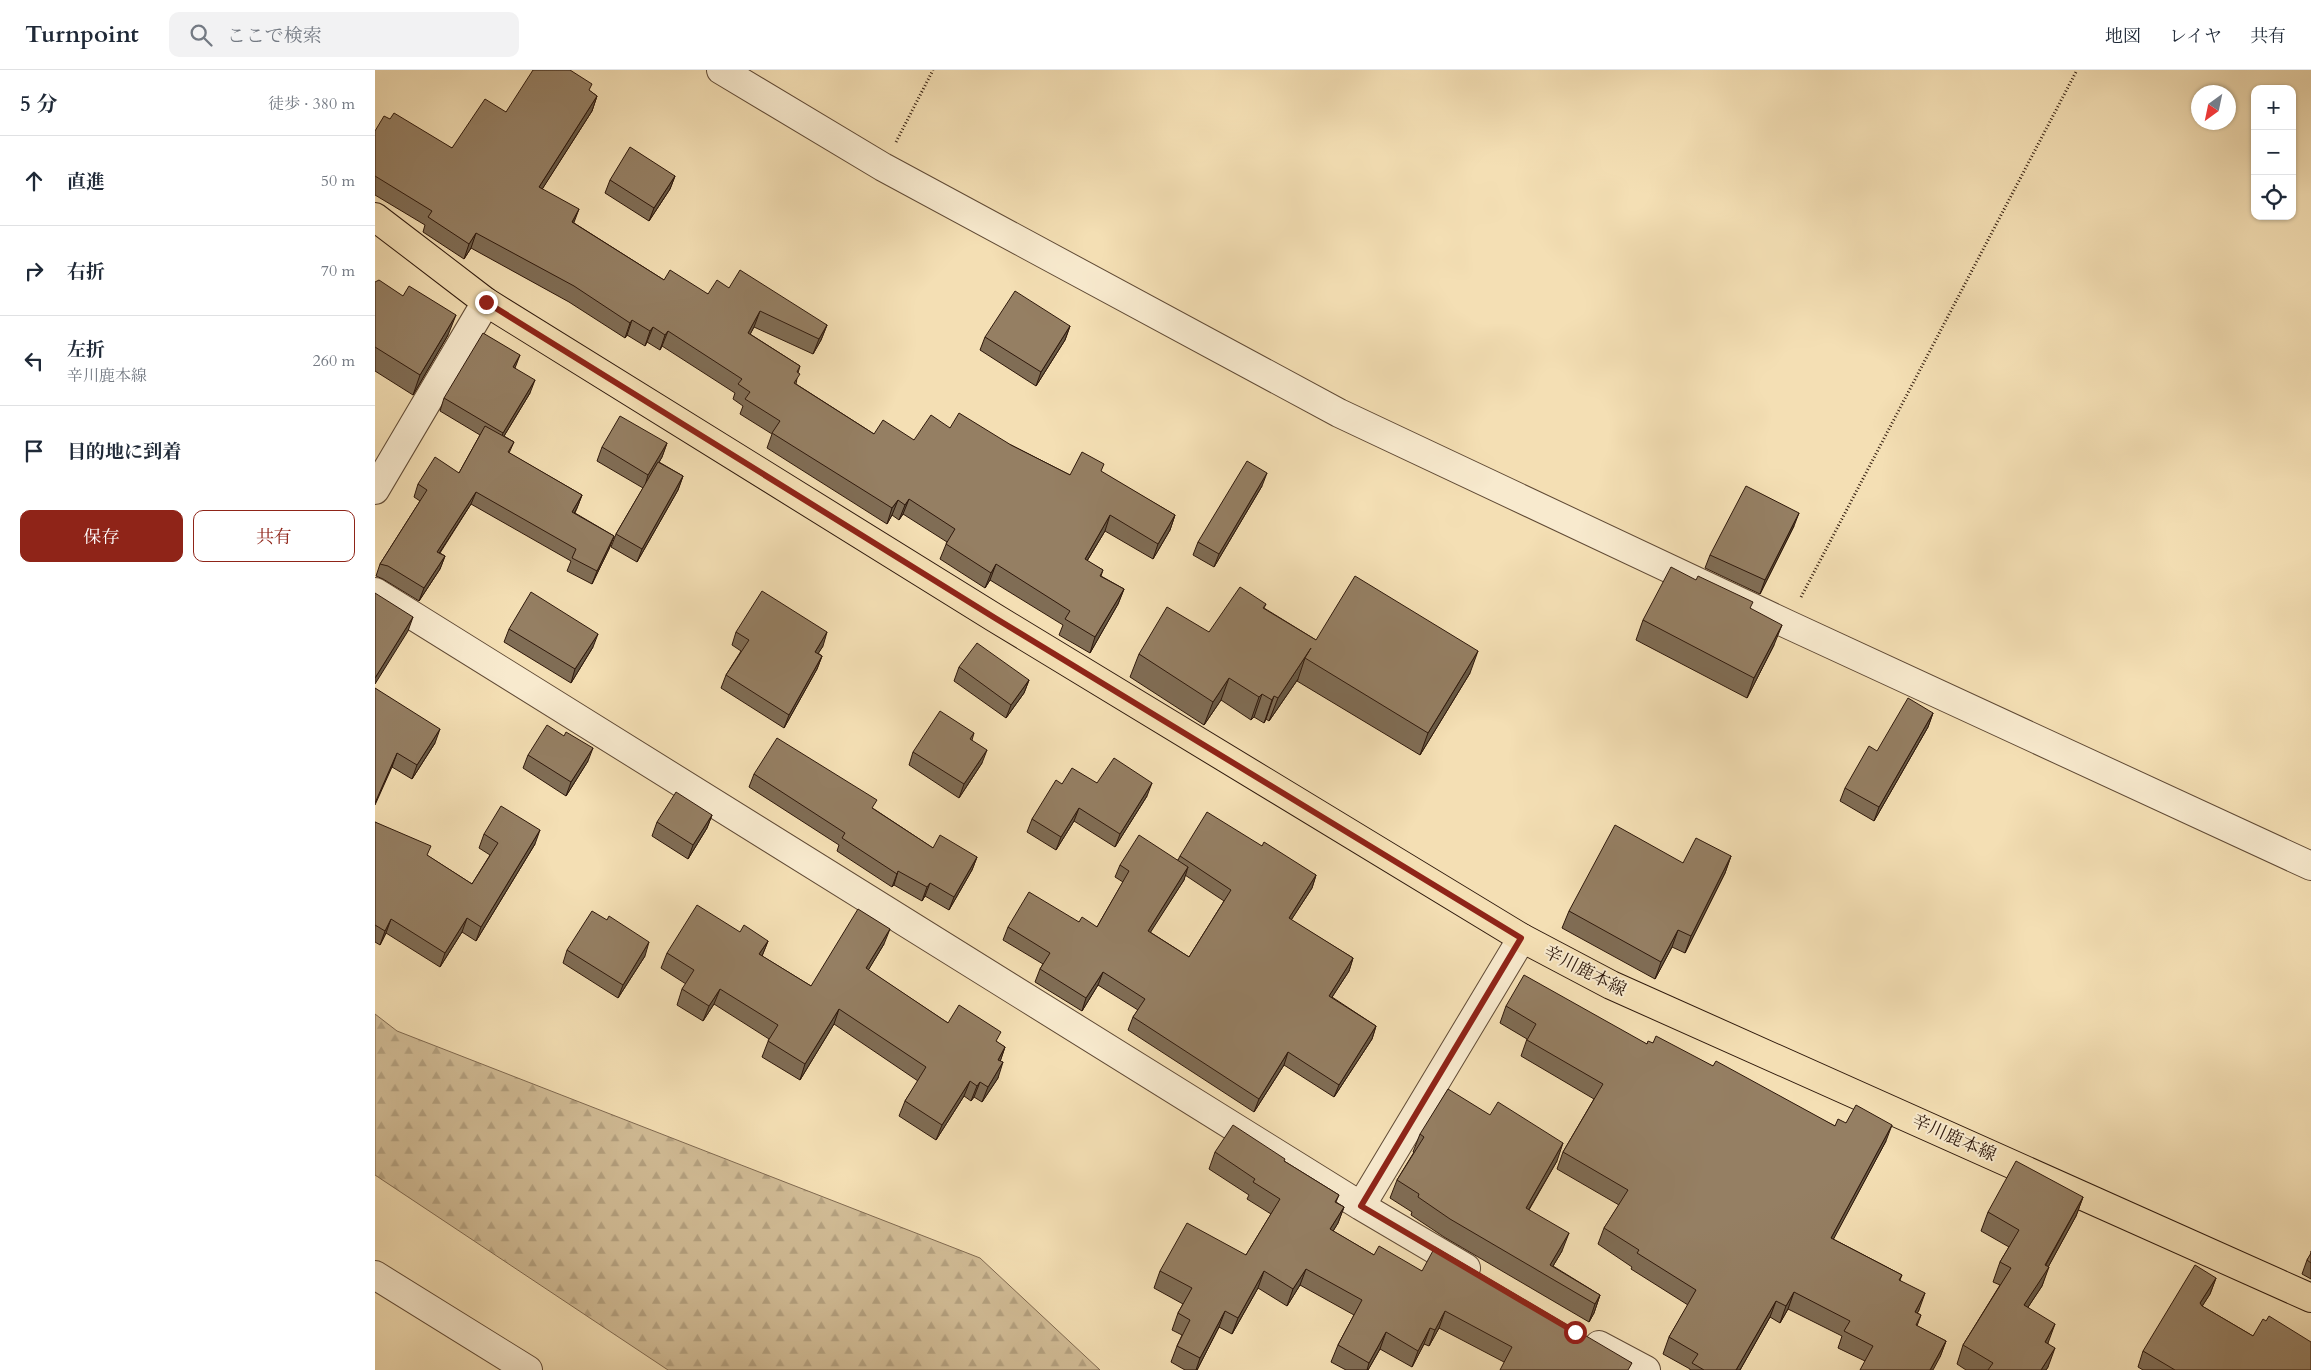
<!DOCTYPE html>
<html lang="ja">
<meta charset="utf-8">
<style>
:root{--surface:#fff;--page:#f2f2f3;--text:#1f2937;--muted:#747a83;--line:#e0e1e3;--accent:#8f2418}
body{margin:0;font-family:Cardo,"Noto Serif JP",serif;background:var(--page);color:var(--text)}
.controls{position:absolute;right:15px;top:15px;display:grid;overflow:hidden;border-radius:10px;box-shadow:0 1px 4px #0004}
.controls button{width:45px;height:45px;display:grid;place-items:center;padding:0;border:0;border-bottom:1px solid var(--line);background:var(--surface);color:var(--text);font:25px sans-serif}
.compass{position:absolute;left:1816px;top:15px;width:45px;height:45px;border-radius:50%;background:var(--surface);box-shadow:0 1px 4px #0004;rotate:213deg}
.stop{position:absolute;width:15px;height:15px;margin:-11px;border:4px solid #8f2418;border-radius:50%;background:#fff}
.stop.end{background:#8f2418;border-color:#fff;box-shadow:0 1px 5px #0008}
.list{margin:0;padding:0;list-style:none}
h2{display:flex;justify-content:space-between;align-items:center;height:65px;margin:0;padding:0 20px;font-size:21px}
h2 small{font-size:16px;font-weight:400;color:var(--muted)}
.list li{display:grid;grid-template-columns:32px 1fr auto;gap:15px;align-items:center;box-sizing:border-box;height:90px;padding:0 20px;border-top:1px solid var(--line)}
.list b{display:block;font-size:19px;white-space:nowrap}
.list p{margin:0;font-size:16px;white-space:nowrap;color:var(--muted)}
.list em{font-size:16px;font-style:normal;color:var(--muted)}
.actions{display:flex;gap:10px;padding:15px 20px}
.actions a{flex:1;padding:11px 0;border:1px solid var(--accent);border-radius:10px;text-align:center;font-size:18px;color:var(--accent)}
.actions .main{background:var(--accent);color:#fff}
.icon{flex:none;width:28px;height:28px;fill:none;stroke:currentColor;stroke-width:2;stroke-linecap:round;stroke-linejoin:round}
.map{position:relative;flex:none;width:1936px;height:1300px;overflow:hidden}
header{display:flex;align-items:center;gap:30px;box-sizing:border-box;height:70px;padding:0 25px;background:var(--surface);border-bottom:1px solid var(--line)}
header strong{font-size:24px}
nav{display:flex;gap:28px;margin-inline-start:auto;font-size:18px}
.search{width:350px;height:45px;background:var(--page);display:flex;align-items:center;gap:12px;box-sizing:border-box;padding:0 18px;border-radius:10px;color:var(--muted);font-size:19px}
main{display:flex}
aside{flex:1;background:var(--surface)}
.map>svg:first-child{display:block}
.forest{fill:url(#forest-firs);stroke:#806a51}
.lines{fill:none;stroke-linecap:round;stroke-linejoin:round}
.minor-casing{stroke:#604a35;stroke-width:30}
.major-casing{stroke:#2e180b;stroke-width:30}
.path{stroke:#2e180b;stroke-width:3;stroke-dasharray:1 2.5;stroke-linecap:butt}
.minor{stroke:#f8eace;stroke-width:28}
.major{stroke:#f4dfb4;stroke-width:28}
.wall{fill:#806d55;stroke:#2e180b;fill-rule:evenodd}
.shaded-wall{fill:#685945;stroke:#2e180b}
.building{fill:#957f63;stroke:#2e180b}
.route{stroke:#8f2418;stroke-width:6}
.labels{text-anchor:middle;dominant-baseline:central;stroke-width:4;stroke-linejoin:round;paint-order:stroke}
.street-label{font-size:18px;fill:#2e180b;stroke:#f8eace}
</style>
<header>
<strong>Turnpoint</strong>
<div class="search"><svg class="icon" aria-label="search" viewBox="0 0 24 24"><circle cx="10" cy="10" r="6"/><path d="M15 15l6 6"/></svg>ここで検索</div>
<nav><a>地図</a><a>レイヤ</a><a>共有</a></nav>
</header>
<main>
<aside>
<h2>5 分<small>徒歩 · 380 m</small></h2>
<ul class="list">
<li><svg class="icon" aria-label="ahead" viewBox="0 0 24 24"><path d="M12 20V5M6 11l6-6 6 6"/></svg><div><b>直進</b></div><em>50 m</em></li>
<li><svg class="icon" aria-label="right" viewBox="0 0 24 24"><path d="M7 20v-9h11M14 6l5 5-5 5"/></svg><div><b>右折</b></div><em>70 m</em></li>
<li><svg class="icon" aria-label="left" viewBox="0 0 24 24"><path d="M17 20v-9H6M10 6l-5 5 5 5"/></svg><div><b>左折</b><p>辛川鹿本線</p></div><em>260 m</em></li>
<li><svg class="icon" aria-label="arrive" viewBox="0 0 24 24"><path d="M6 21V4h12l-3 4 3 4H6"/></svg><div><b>目的地に到着</b></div></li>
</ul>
<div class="actions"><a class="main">保存</a><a>共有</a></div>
</aside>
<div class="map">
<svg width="1936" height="1300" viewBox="0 0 1936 1300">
<defs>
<pattern id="forest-firs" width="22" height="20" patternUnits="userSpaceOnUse" patternTransform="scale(1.25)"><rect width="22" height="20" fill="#d2bd97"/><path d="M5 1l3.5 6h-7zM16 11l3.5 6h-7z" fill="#b5a281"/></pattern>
</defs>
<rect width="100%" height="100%" fill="#f4dfb4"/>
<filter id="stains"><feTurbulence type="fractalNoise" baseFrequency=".004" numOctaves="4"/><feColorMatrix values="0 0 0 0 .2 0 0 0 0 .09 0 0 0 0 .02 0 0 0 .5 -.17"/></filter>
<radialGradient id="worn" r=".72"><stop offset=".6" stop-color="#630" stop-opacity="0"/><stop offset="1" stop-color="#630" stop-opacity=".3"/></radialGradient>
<!-- forest -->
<path class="forest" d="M0,944L22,961L605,1188L725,1300H293L0,1105Z"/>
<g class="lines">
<defs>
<path id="minor" d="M346,0L508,97L964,343L1412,554L1936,796
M0,420L111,232
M0,522L986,1136L1091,1198
M986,1136L1147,868
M0,1205L153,1300
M1224,1275L1271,1300"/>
<path id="major" d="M0,147L111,232L620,548L1147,868L1236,915L1936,1228"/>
</defs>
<!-- minor casing -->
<use href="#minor" class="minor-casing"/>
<!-- major casing -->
<use href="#major" class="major-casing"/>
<!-- path -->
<path class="path" d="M521,72L558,0
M1426,527L1702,0"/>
<!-- minor -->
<use href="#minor" class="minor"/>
<!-- major -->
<use href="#major" class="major"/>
</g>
<!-- wall -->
<path class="wall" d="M215,21L222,26L217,41L167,119L199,153L289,210L333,224L354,218L452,255L446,270L438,284L379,257L375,264L425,296L423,303L421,314L499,364L539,370L575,358L636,375L695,405L726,402L800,445L795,460L778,489L730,461L712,491L728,500L726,506L749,519L743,534L715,583L684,565L688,555L615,510L610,518L565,489L572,472L528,444L524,450L517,445L512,454L392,378L397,364L365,344L368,336L358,329L360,323L287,276L285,280L272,272L270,276L252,265L250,268L194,232L96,178L89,189L48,162L50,155L0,125V61L77,78L131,42Z
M300,106L295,119L274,151L230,123L235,110Z
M0,212L73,265L38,325L0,301Z
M695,256L690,270L661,316L605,280L610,267Z
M140,298L155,323L129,366L139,372L134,383L207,425L202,438L200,443L239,466L234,479L217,514L192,501L196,491L96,434L65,483L70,486L65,499L44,531L8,509L1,506L5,494L45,431L39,427L43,414L84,403L105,365L65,341L69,328Z
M292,373L287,387L284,392L308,406L303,420L262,492L236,477L241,464L268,418L222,391L227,377Z
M887,416L839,497L818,485L823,472Z
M1419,456L1385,524L1330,498L1335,485Z
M891,534L889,538L941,570L1095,603L1045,685L922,611L923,609L894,651L891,649L889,653L879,647L876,650L846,630L829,655L755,607L764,584L834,562Z
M1375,538L1399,575L1372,628L1261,570L1268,550Z
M134,559L218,577L196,613L129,572Z
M361,562L448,576L443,583L447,586L442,599L409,658L346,618L351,605L366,581L357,575Z
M584,597L654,610L649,623L631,648L579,611Z
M0,618L60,673L37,709L17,697Z
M1558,643L1553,657L1499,751L1465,731L1470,718Z
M599,663L597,670L607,693L584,728L534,695L538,682Z
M153,685L213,691L191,726L148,698Z
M379,704L499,739L558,778L602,787L597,800L574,840L550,826L547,831L519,815L517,817L462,781L464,775L374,717Z
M722,713L772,726L740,777L699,751L681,780L652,762L657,749L687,714Z
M337,745L332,758L313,789L277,766L282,752Z
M0,752L97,814L115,785L104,778L109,764L160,774L101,871L87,862L65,897L11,863L5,875L0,872Z
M887,776L941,805L937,818L916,850L978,888L974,901L957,927L1001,956L997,969L959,1027L909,995L879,1042L753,960L758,947L763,940L723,915L707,941L660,912L665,899L668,894L628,870L633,857L704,852L722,857L748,812L740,807L745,795L803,790L805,786ZM810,805L849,831L814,887L775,862L809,810Z
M1356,786L1350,803L1310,883L1297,877L1280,909L1187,858L1194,841L1308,793Z
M393,871L387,886L436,916L509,874L493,900L573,953L622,972L630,977L625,991L623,1008L607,1032L599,1027L596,1031L589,1026L561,1070L524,1046L530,1031L543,1011L459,954L425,1010L387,987L394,969L339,934L328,951L302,935L307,919L311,914L286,898L292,883Z
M192,880L270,886L243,928L188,893Z
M1131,936L1272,974L1278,973L1338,996L1460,1056L1471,1053L1511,1071L1458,1169L1527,1205L1525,1210L1544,1240L1542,1243L1546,1245L1542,1256L1571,1271L1565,1287L1490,1291L1463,1278L1467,1266L1413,1239L1405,1253L1395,1247L1365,1300H1315V1299L1288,1284L1294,1267L1313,1235L1256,1199L1257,1197L1223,1174L1229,1158L1244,1135L1182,1099L1188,1082L1219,1029L1146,986L1152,969L1125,953Z
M1045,1064L1182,1091L1154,1140L1187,1181L1178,1196L1225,1225L1219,1243L1214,1252L1069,1167L1036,1145L1037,1142L1015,1128L1022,1110L1039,1082H1038Z
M840,1082L909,1091L964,1125L961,1132L969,1137L963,1153L958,1161L999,1185L1047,1201L1257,1293L1129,1292L1064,1258L1054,1276L1049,1274L1037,1297L1005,1279L993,1300H971L956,1292L963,1275L979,1245L925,1215L912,1236L883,1218L857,1264L844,1257L822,1300H810L796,1292L802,1276L807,1265L797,1260L803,1243L808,1234L779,1218L785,1201L871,1185L896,1144L872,1129L874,1125L834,1099Z
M1708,1127L1701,1146L1673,1197L1667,1216L1653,1237L1673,1273V1297L1671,1300H1591L1582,1294L1588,1275L1625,1215L1618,1212L1625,1192L1634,1177L1606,1161L1613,1142Z
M1936,1181V1209L1927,1204L1932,1190L1936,1184Z
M1841,1208L1835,1224L1827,1236L1878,1266L1891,1251L1936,1300H1768L1763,1297L1768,1281Z"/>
<!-- shaded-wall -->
<path class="shaded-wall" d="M222,26L217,41L159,132L164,117Z
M300,106L295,119L274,151L279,138Z
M204,139L198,155L197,152Z
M101,163L96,178L89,189L94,174Z
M385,241L379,257L368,278L373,263Z
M81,245L73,265L38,325L45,305Z
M257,250L252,265L250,268L255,253Z
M452,255L446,270L438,284L444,269Z
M695,256L690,270L661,316L666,302Z
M278,257L272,272L270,276L275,261Z
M293,261L287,276L285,280L290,265Z
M145,285L140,298L138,297Z
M160,310L155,323L123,376L128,363Z
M292,373L287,387L269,419L273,405Z
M892,403L887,416L839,497L844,484Z
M308,406L303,420L262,492L267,479Z
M101,422L96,434L57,494L62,482Z
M207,425L202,438L193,454L197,442Z
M534,429L528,444L524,450L530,435Z
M523,430L517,445L512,454L517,438Z
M1424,443L1419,456L1385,524L1390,510Z
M735,445L730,461L704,504L710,489Z
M800,445L795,460L778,489L783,474Z
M239,466L234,479L217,514L222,501Z
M70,486L65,499L44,531L49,518Z
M621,494L615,510L610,518L616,503Z
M749,519L743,534L715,583L720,567Z
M38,547L33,561L0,614V608Z
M1407,555L1399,575L1372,628L1379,608Z
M452,562L448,576L436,595L440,582Z
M223,564L218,577L196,613L200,599Z
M936,578L930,588L923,609L894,651L903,628Z
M1103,581L1095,603L1045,685L1053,663Z
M447,586L442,599L409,658L414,645Z
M854,608L846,630L829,655L838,632Z
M654,610L649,623L631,648L636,635Z
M887,624L879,647L876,650L884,627Z
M899,626L891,649L889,653L897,630Z
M1558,643L1553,657L1499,751L1504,737Z
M65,659L60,673L37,709L42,695Z
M218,678L213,691L191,726L196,712Z
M612,680L607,693L584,728L589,714Z
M22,683L17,697L0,735V733Z
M777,713L772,726L740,777L745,764Z
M704,738L699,751L681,780L686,767Z
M337,745L332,758L313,789L318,775Z
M165,760L160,774L101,871L106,857Z
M1356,786L1350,803L1310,883L1316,866Z
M602,787L597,800L574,840L579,827Z
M813,797L809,810L768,874L773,861Z
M523,801L519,815L517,817L522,804Z
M941,805L937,818L909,861L914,848Z
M555,813L550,826L547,831L552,817Z
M92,848L87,862L65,897L70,883Z
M16,849L11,863L5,875L10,861Z
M515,859L509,874L485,914L491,898Z
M1303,860L1297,877L1280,909L1286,892Z
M393,871L387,886L384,884Z
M274,872L270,886L243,928L248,915Z
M978,888L974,901L950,938L954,926Z
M728,902L723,915L707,941L711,928Z
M345,919L339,934L328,951L334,936Z
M464,939L459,954L425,1010L430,994Z
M1001,956L997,969L959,1027L964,1015Z
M630,977L625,992L623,990Z
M913,982L909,995L879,1042L884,1029Z
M628,992L623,1008L607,1032L613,1017Z
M595,1011L589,1026L561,1070L567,1055Z
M605,1012L599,1027L596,1031L602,1016Z
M1517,1055L1511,1071L1450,1185L1456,1168Z
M1188,1073L1182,1091L1144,1156L1151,1138Z
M1708,1127L1701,1146L1671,1201L1674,1197L1667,1216L1642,1254L1649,1235Z
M969,1137L963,1153L949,1176L955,1159Z
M1194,1163L1187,1181L1172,1206L1175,1195Z
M931,1199L925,1215L912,1236L918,1219Z
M889,1201L883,1218L857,1264L863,1248Z
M1841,1208L1835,1224L1819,1249L1825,1233Z
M1419,1222L1413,1239L1405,1253L1411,1236Z
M1550,1223L1544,1240L1534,1259L1540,1242Z
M1225,1225L1219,1243L1214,1252L1220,1234Z
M1401,1231L1395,1247L1365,1300H1361Z
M850,1241L844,1257L822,1300H821L825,1288Z
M1070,1241L1064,1258L1054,1276L1060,1260Z
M1680,1254L1673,1273L1663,1291L1670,1272Z
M1055,1258L1049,1274L1037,1297L1043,1281Z
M1011,1262L1005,1279L993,1300H992L994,1293Z
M1571,1271L1565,1287L1558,1300H1555Z
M1680,1278L1673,1297L1671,1300H1666Z"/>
<!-- building -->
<path class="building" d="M158,0H195L217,14L214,20L222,26L164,117L204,139L197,152L289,210L295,200L333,224L342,210L354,218L365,200L452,255L444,269L385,241L373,263L425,296L422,302L425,304L419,313L499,364L508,350L539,370L556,345L575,358L584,343L636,375L695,405L707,382L729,394L726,401L800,445L783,474L735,445L710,489L728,500L725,506L749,519L720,567L690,549L695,541L621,494L616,503L571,474L580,459L534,429L530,435L523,430L517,438L397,363L405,351L370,329L375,322L363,314L367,309L293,261L290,265L278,257L275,261L257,250L255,253L199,216L101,163L94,174L53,147L57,141L0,106V61L9,46L15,49L19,43L77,78L110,29L131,42Z
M255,77L300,106L279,138L235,110Z
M4,210L28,226L34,216L81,245L45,305L0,277V212Z
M640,221L695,256L666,302L610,267Z
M108,263L145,285L138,297L160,310L128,363L69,328Z
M245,346L292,373L273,405L227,377Z
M110,356L139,372L133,382L207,425L197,442L239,466L222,501L197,488L201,479L101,422L62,482L70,486L49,518L13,496L5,494L52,420L43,414L60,387L84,403Z
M872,391L892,403L844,484L823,472Z
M283,392L308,406L267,479L241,464Z
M1371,416L1424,443L1390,510L1335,485Z
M1296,497L1321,510L1323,506L1378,532L1375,538L1407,555L1379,608L1268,550Z
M980,506L1103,581L1053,663L930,588L936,578L903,628L899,626L897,630L887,624L884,627L854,608L838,632L764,584L792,537L834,562L865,517L891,534L888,538L941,570Z
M387,521L452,562L440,582L447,586L414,645L351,605L374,570L361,562Z
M156,522L223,564L200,599L134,559Z
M0,523L38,547L0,608Z
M602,573L654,610L636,635L584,597Z
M0,618L65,659L42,695L22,683L0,733Z
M1533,628L1558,643L1504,737L1470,718L1494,676L1502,681Z
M565,641L599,663L595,669L612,680L589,714L538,682Z
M172,655L189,666L191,662L218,678L196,712L153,685Z
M402,668L502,730L497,738L558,778L565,765L602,787L579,827L555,813L552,817L523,801L522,804L467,768L470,763L379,704Z
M739,688L777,713L745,764L704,738L686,767L657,749L681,710L687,714L697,698L722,713Z
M301,722L337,745L318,775L282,752Z
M126,736L165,760L106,857L92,848L70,883L16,849L10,861L0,855V752L56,776L52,785L97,814L123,773L109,764Z
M832,742L887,776L889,772L941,805L914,848L978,888L954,926L1001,956L964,1015L913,982L884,1029L758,947L770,929L728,902L711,928L665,899L675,883L633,857L654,822L704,852L707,847L722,857L754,801L745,795L764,765L813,797L773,861L814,887L856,820L805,786Z
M1240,755L1308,793L1321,768L1356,786L1316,866L1303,860L1286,892L1194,841Z
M322,835L365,862L369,855L393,871L384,884L436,916L483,839L515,859L491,898L573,953L584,935L626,962L621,971L630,977L623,990L628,992L613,1017L605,1012L602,1016L595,1011L567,1055L530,1031L551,997L464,939L430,994L393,971L403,955L345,919L334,936L307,919L319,900L292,883Z
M217,841L232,850L234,846L274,872L248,915L192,880Z
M1149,905L1272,974L1273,971L1278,973L1281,966L1338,996L1341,991L1460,1056L1463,1049L1471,1053L1481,1035L1517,1055L1456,1168L1527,1205L1524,1210L1550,1223L1540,1242L1546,1245L1541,1255L1571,1271L1555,1300H1485L1498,1276L1469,1261L1475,1251L1419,1222L1411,1236L1401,1231L1361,1300H1329L1317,1293L1323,1284L1294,1267L1321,1220L1262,1183L1264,1180L1229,1158L1253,1120L1188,1082L1228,1014L1152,970L1161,954L1131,936Z
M1073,1019L1115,1045L1123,1032L1188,1073L1151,1138L1194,1163L1175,1195L1225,1225L1220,1234L1075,1149L1043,1127L1044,1124L1022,1110L1049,1067L1045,1064Z
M858,1055L910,1089L909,1091L964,1125L960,1132L969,1137L955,1159L999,1185L1004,1176L1047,1201L1060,1177L1257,1293L1253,1300H1125L1137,1277L1070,1241L1060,1260L1055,1258L1043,1281L1011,1262L994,1293L963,1275L987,1230L931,1199L918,1219L889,1201L863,1248L850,1241L825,1288L802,1276L815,1250L803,1243L817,1218L785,1201L812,1153L871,1185L905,1129L878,1112L880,1109L840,1082Z
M1641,1091L1708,1127L1670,1195L1674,1197L1649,1235L1680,1254L1670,1272L1680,1278L1666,1300H1613L1618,1293L1588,1275L1636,1198L1625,1192L1644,1160L1613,1142Z
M1936,1183V1193L1932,1190Z
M1820,1195L1841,1208L1825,1233L1827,1236L1878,1266L1888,1249L1891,1251L1894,1246L1936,1272V1300H1800L1768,1281Z"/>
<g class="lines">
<!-- route -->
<path class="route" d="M111,232L620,548L1146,868L986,1136L1200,1262"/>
</g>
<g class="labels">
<!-- street labels -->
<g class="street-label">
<text transform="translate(1210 901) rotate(27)">辛川鹿本線</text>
<text transform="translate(1579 1068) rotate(24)">辛川鹿本線</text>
</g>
</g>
<rect width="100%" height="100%" filter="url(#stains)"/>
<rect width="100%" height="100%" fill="url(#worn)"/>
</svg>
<div class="controls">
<button>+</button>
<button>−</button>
<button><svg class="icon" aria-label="locate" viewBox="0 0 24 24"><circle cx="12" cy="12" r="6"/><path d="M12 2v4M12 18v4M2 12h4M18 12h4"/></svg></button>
</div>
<svg class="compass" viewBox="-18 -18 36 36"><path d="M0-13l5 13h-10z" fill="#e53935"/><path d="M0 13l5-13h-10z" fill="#747a83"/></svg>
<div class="stop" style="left:1200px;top:1262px"></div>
<div class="stop end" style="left:111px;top:232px"></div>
</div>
</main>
